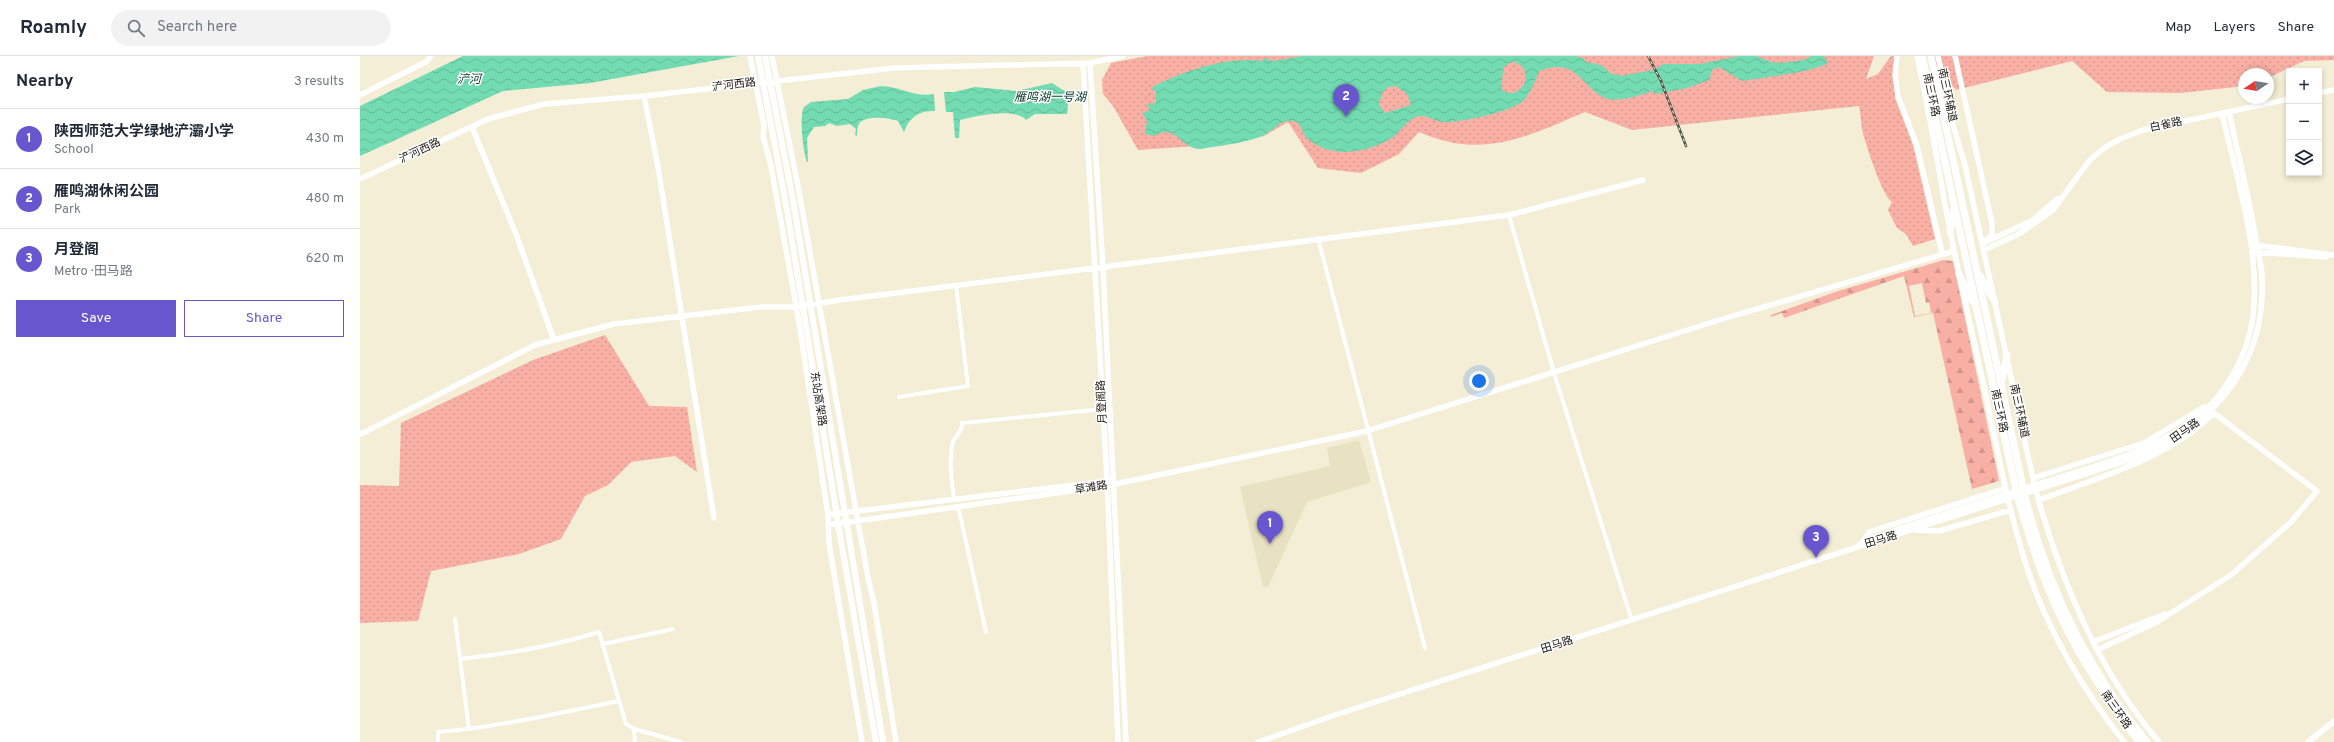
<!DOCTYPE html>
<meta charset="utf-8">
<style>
:root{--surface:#fff;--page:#f2f2f3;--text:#1f2937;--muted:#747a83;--line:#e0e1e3;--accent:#6856cf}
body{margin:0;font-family:Overpass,"Noto Sans SC",sans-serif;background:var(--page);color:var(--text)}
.controls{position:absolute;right:12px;top:12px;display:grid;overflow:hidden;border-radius:0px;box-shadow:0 2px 6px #0003}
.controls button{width:36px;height:36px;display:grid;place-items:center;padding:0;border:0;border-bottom:1px solid var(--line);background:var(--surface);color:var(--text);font:20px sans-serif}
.compass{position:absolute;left:1878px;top:12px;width:36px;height:36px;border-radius:50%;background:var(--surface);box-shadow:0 2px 6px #0003;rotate:258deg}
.you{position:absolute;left:1119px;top:325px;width:14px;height:14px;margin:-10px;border:3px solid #fff;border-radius:50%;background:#1a73e8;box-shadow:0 0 0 6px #1a73e833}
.badge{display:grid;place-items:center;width:26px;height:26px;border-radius:50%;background:var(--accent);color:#fff;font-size:13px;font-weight:700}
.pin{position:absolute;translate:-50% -33px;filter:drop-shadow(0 1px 2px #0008)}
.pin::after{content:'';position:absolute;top:21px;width:14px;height:12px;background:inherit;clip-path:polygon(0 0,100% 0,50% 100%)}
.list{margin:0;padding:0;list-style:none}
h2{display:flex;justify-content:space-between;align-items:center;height:52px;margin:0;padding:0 16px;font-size:17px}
h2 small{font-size:13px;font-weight:400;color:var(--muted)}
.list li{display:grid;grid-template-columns:26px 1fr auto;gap:12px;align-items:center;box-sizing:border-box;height:60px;padding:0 16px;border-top:1px solid var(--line)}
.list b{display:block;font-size:15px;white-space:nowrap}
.list p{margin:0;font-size:13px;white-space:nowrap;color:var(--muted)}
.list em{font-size:13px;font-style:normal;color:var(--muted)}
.actions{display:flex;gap:8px;padding:12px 16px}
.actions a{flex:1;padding:9px 0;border:1px solid var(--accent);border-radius:0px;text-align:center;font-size:14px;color:var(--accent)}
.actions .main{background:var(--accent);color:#fff}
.icon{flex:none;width:22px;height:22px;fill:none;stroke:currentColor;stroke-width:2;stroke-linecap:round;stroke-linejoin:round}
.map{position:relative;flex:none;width:1974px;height:686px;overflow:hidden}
header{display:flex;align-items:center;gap:24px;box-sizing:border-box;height:56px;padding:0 20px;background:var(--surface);border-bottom:1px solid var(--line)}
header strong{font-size:19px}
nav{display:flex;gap:22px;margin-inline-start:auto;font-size:14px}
.search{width:280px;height:36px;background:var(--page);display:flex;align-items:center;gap:10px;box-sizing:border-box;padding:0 14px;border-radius:22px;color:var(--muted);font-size:15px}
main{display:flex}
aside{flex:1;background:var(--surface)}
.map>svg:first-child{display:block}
.built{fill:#e9e2c2}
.grass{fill:url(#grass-dots)}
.forest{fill:url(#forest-firs);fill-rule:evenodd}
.water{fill:url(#water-waves);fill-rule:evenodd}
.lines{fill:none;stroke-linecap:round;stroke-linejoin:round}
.street{stroke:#fff;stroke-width:4}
.secondary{stroke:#fff;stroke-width:5.5}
.primary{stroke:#fff;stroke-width:6}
.highway{stroke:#fff;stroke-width:7}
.rail-casing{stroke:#514f41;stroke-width:2.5}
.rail{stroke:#fff;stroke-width:1;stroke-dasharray:3;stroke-linecap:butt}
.labels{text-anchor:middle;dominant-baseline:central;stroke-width:3;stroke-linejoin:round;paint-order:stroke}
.street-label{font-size:11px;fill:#19170e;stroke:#fff}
.water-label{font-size:12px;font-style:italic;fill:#063727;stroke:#fff}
</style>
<header>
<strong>Roamly</strong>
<div class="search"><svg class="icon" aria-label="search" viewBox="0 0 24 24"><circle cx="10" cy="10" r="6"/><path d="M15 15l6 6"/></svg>Search here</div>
<nav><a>Map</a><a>Layers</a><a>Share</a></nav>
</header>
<main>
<aside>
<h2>Nearby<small>3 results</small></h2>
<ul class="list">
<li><span class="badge">1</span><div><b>陕西师范大学绿地浐灞小学</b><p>School</p></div><em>430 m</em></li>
<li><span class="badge">2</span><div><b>雁鸣湖休闲公园</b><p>Park</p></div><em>480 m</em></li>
<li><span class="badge">3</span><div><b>月登阁</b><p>Metro · 田马路</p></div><em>620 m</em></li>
</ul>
<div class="actions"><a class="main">Save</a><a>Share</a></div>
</aside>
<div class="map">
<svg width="1974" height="686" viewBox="0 0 1974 686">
<defs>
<pattern id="grass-dots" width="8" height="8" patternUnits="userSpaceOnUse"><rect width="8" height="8" fill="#f8afa4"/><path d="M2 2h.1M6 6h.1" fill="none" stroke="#d4968c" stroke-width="1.8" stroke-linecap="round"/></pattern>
<pattern id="forest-firs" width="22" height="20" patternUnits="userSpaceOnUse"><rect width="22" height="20" fill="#f8afa4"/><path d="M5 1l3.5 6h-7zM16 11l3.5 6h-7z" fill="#d4968c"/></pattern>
<pattern id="water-waves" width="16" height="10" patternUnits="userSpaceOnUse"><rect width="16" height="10" fill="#72dbb1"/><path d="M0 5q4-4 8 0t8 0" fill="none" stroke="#62bb97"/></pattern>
</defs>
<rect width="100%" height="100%" fill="#f3eed5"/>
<!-- built -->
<path class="built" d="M999,384L1011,426L947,446L908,531H903L880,431L970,410L967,392Z"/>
<!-- grass -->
<path class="grass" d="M787,0H1514L1506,23L1518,18L1531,0H1534L1535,42L1553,89L1575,183L1553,190L1546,178L1537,172L1528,154L1532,146C1522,140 1507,91 1503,78C1501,69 1501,59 1499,50L1272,74L1225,56C1166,81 1123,104 1059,76L1039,98L1001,117L958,112L928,66L904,80L836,90L778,94L753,50L743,38L742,24L751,7Z
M1568,0H1974V4L1944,5L1908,22V18H1884V30L1821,37L1747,36L1712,5L1596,34Z
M245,279L289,350L327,351L337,416L315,400L271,406L248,429L225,440L201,483L159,498L71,515L58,565L0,567V429L39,430L41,367L173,304Z"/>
<!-- forest -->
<path class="forest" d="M1584,204L1593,205L1639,425L1612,433L1573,257L1554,261L1544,220L1424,262L1422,257L1411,261V259L1478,235ZM1562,227L1566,247L1569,246L1571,257L1555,260L1549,230Z"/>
<!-- water -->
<path class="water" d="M103,0H379L230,27L143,35L0,100V50Z
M943,0H1215L1223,2L1226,6L1241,9L1250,17L1261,20L1293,14L1304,8H1340L1380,0H1396L1411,6L1421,7L1444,4L1451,0H1463L1468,6C1463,15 1397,22 1382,25L1359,11L1352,14L1349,24L1327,32L1296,38L1292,35C1282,39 1256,47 1245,42C1220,30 1217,0 1179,15C1177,22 1169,39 1164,44C1152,56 1102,66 1085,66C1076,66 1068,59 1059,60C1048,62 1041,75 1033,81C1009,97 971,104 947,82C943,78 942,72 938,67C922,59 915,75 902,80C883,88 861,89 841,93C821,94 816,66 794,80L785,78L787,64L782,57L789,55L788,48L796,47V34H791V32C822,15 868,0 903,5L904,2L913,5ZM1154,6C1178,13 1161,47 1142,34L1141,30L1144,11L1149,7ZM1036,30L1047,38L1051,49L1025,57L1019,49L1022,37L1028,31Z
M692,27L706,36L708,48L707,58H675L666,64C654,51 616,60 600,64L599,82H595L593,56H586L584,36H594L615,31L657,35Z
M521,30C539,30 555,42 574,38L575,55C560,54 549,61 544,76L538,65C529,62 502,58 498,70C497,73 497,77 497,80L495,79L496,73L490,68L477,70L469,67L465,70L454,71L447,82L448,105L447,106C443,96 439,59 444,51L451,46L488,43L503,34Z"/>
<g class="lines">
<!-- street -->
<path class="street" d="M1149,159L1194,317L1272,565
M958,182L1065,592
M539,341L608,330L596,229
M594,443C592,425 588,405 593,386C596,379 603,375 602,367L743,353
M598,450L626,576
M95,563L109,673
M243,588L313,573
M100,603C147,598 194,590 239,576L266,668L274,673L321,686
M274,673L275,686
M78,686V676C139,671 199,657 259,645"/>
<!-- secondary -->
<path class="secondary" d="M390,0L404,69L403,80L411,110L440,272L468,459L469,487L502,686
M412,0L439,135L508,522L514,547L536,686
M1537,0L1535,19L1538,40L1557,90L1582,197
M1557,0C1570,58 1579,117 1590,175C1601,229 1613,282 1625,335C1637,391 1647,447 1664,502C1684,569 1721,631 1764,686
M1578,0L1593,69L1605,109L1675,432C1701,524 1737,613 1799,686
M1595,0L1632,167V179L1623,188
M723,7L747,423L758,686
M730,7L743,212L766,686
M1959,37L1974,34
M0,39L66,6L71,0
M284,40L298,111L354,462
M112,71L156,178L194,284
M0,123L128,63L184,48L284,40L534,12L730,7L763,0
M1628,185L1673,164L1697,143
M1895,189L1974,199
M1624,194L1659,178L1693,154L1729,105L1744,92L1760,83L1783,74L1929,43
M1895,196L1966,201
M0,377L1,378L175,289L254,268L401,251H436L480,244L735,212H743L751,210L1149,159L1283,124
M1673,422L1784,387L1844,351
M1679,444C1739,421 1803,405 1851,360
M472,458L749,425
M468,469L746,430L1007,375L1356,265L1594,195
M1556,474L1579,475L1651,454
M1503,485L1509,476L1646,432
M1497,491L1503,485C1563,465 1624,445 1685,426C1737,409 1792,396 1836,362C1867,338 1888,298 1893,260C1901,194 1876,121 1862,57
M1733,586L1805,558
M1737,594L1797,566L1871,519L1931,466L1957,435L1851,355
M898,686L978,658L1772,403C1853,371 1907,310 1902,219C1901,207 1898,195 1896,183C1889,141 1878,98 1869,56"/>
<!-- primary -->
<path class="primary" d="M398,0L427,154L481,485L516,686
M405,0L433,144L523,686
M1948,686L1974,665"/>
<!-- highway -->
<path class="highway" d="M1562,0L1657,439C1679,518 1703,579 1751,646C1760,659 1769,674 1779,686
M1571,0L1664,436C1686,527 1727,613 1787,686
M1590,176L1594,154
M1599,218L1612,245
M1620,220L1635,246
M1642,324L1647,299"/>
<defs>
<path id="rail" d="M1288,0L1301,25L1326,90"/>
</defs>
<!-- rail casing -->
<use href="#rail" class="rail-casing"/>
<!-- rail -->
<use href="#rail" class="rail"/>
</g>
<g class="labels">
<!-- street labels -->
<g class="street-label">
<text transform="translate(374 29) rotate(-7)">浐河西路</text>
<text transform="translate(1571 39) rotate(78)">南三环路</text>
<text transform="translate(1587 39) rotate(78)">南三环辅道</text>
<text transform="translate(1806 69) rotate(-12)">白雀路</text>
<text transform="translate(60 95) rotate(-25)">浐河西路</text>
<text transform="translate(458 343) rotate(81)">东站高架路</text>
<text transform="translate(742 346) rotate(-93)">月登阁路</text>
<text transform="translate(1639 355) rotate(78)">南三环路</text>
<text transform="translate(1659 355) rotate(78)">南三环辅道</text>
<text transform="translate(1825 375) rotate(-35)">田马路</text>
<text transform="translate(731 432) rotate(-9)">草滩路</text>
<text transform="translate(1521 484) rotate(-17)">田马路</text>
<text transform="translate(1197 589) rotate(-18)">田马路</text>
<text transform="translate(1756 654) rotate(55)">南三环路</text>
</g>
<!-- water labels -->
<g class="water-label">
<text x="109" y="24">浐河</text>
<text x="690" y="42">雁鸣湖一号湖</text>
</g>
</g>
</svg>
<div class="controls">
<button>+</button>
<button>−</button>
<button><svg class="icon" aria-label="layers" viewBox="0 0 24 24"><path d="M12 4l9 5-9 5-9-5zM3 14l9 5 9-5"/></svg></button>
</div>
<svg class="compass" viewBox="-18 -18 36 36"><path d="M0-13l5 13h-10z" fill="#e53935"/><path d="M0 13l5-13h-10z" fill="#747a83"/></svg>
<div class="you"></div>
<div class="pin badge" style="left:910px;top:488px">1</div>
<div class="pin badge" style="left:986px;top:61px">2</div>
<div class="pin badge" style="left:1456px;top:502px">3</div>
</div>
</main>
